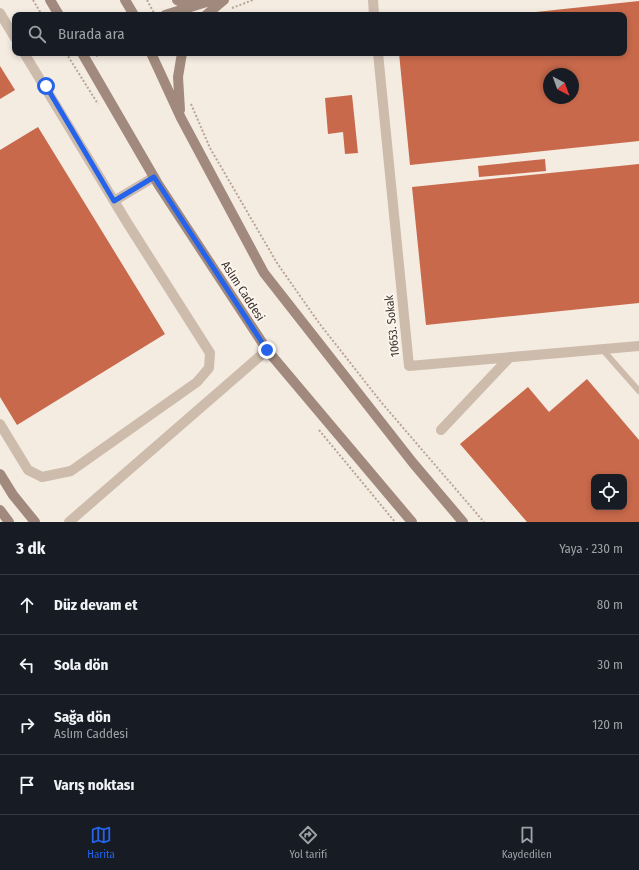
<!DOCTYPE html>
<html lang="tr">
<meta charset="utf-8">
<style>
:root{--surface:#171b24;--page:#242831;--text:#f1f3f6;--muted:#9ea1a6;--line:#363941;--accent:#2563eb}
body{margin:0;font-family:"Fira Sans Condensed",sans-serif;background:var(--page);color:var(--text)}
.controls{position:absolute;right:12px;bottom:12px;display:grid;overflow:hidden;border-radius:8px;box-shadow:0 2px 6px #0003}
.controls button{width:36px;height:36px;display:grid;place-items:center;padding:0;border:0;border-bottom:1px solid var(--line);background:var(--surface);color:var(--text);font:20px sans-serif}
.compass{position:absolute;left:543px;top:68px;width:36px;height:36px;border-radius:50%;background:var(--surface);box-shadow:0 2px 6px #0003;rotate:139deg}
.stop{position:absolute;width:12px;height:12px;margin:-9px;border:3px solid #2563eb;border-radius:50%;background:#fff}
.stop.end{background:#2563eb;border-color:#fff;box-shadow:0 1px 4px #0008}
.list{margin:0;padding:0;list-style:none}
h2{display:flex;justify-content:space-between;align-items:center;height:52px;margin:0;padding:0 16px;font-size:17px}
h2 small{font-size:13px;font-weight:400;color:var(--muted)}
.list li{display:grid;grid-template-columns:26px 1fr auto;gap:12px;align-items:center;box-sizing:border-box;height:60px;padding:0 16px;border-top:1px solid var(--line)}
.list b{display:block;font-size:15px;white-space:nowrap}
.list p{margin:0;font-size:13px;white-space:nowrap;color:var(--muted)}
.list em{font-size:13px;font-style:normal;color:var(--muted)}
.icon{flex:none;width:22px;height:22px;fill:none;stroke:currentColor;stroke-width:2;stroke-linecap:round;stroke-linejoin:round}
.map{position:relative;flex:none;width:639px;height:522px;overflow:hidden}
.search{position:absolute;background:var(--surface);box-shadow:0 2px 6px #0003;left:12px;right:12px;top:12px;height:44px;display:flex;align-items:center;gap:10px;box-sizing:border-box;padding:0 14px;border-radius:8px;color:var(--muted);font-size:15px}
.sheet{height:292px;background:var(--surface)}
nav{display:flex;justify-content:space-around;align-items:center;box-sizing:border-box;height:56px;border-top:1px solid var(--line);background:var(--surface);font-size:11px;color:var(--muted)}
nav a{display:grid;justify-items:center;gap:2px}
nav .on{color:var(--accent)}
.map>svg:first-child{display:block}
.building{fill:#c8694b;fill-rule:evenodd}
.lines{fill:none;stroke-linecap:round;stroke-linejoin:round}
.path{stroke:#b9a596;stroke-width:2;stroke-dasharray:2 2;stroke-linecap:butt}
.lane{stroke:#cdbbac;stroke-width:6}
.street{stroke:#cdbbac;stroke-width:10}
.secondary{stroke:#a18a7d;stroke-width:10}
.route{stroke:#2563eb;stroke-width:5}
.labels{text-anchor:middle;dominant-baseline:central;stroke-width:4;stroke-linejoin:round;paint-order:stroke}
.street-label{font-size:12px;fill:#3b302b;stroke:#fbf5ee}
</style>
<div class="map">
<svg width="639" height="522" viewBox="0 0 639 522">
<rect width="100%" height="100%" fill="#f4ebe1"/>
<!-- building -->
<path class="building" d="M639,1V141L410,165L399,53H624V15L517,14ZM549,74H573V98H549Z
M0,66L15,90L0,99Z
M352,95L358,153L345,154L343,132L328,134L325,98Z
M38,127L165,334L17,425L0,397V150Z
M545,159L546,171L479,177L478,166Z
M639,164V303L426,325L412,187Z
M587,379L639,440V522H527L460,444L528,387L549,412ZM594,477H624V507H594Z"/>
<g class="lines">
<!-- path -->
<path class="path" d="M33,0L42,15
M147,0L155,15
M232,8L253,0
M66,53L98,104
M96,56L104,53
M191,104L210,148L277,263L319,323L381,402L484,522
M319,430L395,522"/>
<!-- lane -->
<path class="lane" d="M602,349L639,391"/>
<!-- street -->
<path class="street" d="M373,0L374,15
M0,13L15,38
M378,53L409,366L639,346
M114,201L154,177
M0,424L28,470L42,477L71,471L197,382L209,368L210,353L128,224L24,53
M441,430L510,357
M69,522L267,350"/>
<!-- secondary -->
<path class="secondary" d="M50,0L59,15
M125,0L134,15
M177,0L183,3L194,4
M165,15L213,0
M206,15L224,0
M82,53L158,184L267,350L412,522
M151,53L181,118L264,273L413,463L463,522
M180,110L178,77L182,53
M0,474L13,495L35,522
M0,510L9,522"/>
</g>
<g class="lines">
<!-- route -->
<path class="route" d="M46,86L114,201L154,177L267,350"/>
</g>
<g class="labels">
<!-- street labels -->
<g class="street-label">
<text transform="translate(243 291) rotate(57)">Aslım Caddesi</text>
<text transform="translate(392 326) rotate(-96)">10653. Sokak</text>
</g>
</g>
</svg>
<div class="controls">
<button><svg class="icon" aria-label="locate" viewBox="0 0 24 24"><circle cx="12" cy="12" r="6"/><path d="M12 2v4M12 18v4M2 12h4M18 12h4"/></svg></button>
</div>
<svg class="compass" viewBox="-18 -18 36 36"><path d="M0-13l5 13h-10z" fill="#e53935"/><path d="M0 13l5-13h-10z" fill="#9ea1a6"/></svg>
<div class="stop" style="left:46px;top:86px"></div>
<div class="stop end" style="left:267px;top:350px"></div>
<div class="search"><svg class="icon" aria-label="search" viewBox="0 0 24 24"><circle cx="10" cy="10" r="6"/><path d="M15 15l6 6"/></svg>Burada ara</div>
</div>
<section class="sheet">
<h2>3 dk<small>Yaya · 230 m</small></h2>
<ul class="list">
<li><svg class="icon" aria-label="ahead" viewBox="0 0 24 24"><path d="M12 20V5M6 11l6-6 6 6"/></svg><div><b>Düz devam et</b></div><em>80 m</em></li>
<li><svg class="icon" aria-label="left" viewBox="0 0 24 24"><path d="M17 20v-9H6M10 6l-5 5 5 5"/></svg><div><b>Sola dön</b></div><em>30 m</em></li>
<li><svg class="icon" aria-label="right" viewBox="0 0 24 24"><path d="M7 20v-9h11M14 6l5 5-5 5"/></svg><div><b>Sağa dön</b><p>Aslım Caddesi</p></div><em>120 m</em></li>
<li><svg class="icon" aria-label="arrive" viewBox="0 0 24 24"><path d="M6 21V4h12l-3 4 3 4H6"/></svg><div><b>Varış noktası</b></div></li>
</ul>
</section>
<nav>
<a class="on"><svg class="icon" aria-label="map" viewBox="0 0 24 24"><path d="M3 6l6-2 6 2 6-2v14l-6 2-6-2-6 2zM9 4v14M15 6v14"/></svg>Harita</a>
<a><svg class="icon" aria-label="directions" viewBox="0 0 24 24"><path d="M12 3l9 9-9 9-9-9zM9 14v-3h6M13 9l2 2-2 2"/></svg>Yol tarifi</a>
<a><svg class="icon" aria-label="saved" viewBox="0 0 24 24"><path d="M7 4h10v16l-5-4-5 4z"/></svg>Kaydedilen</a>
</nav>
